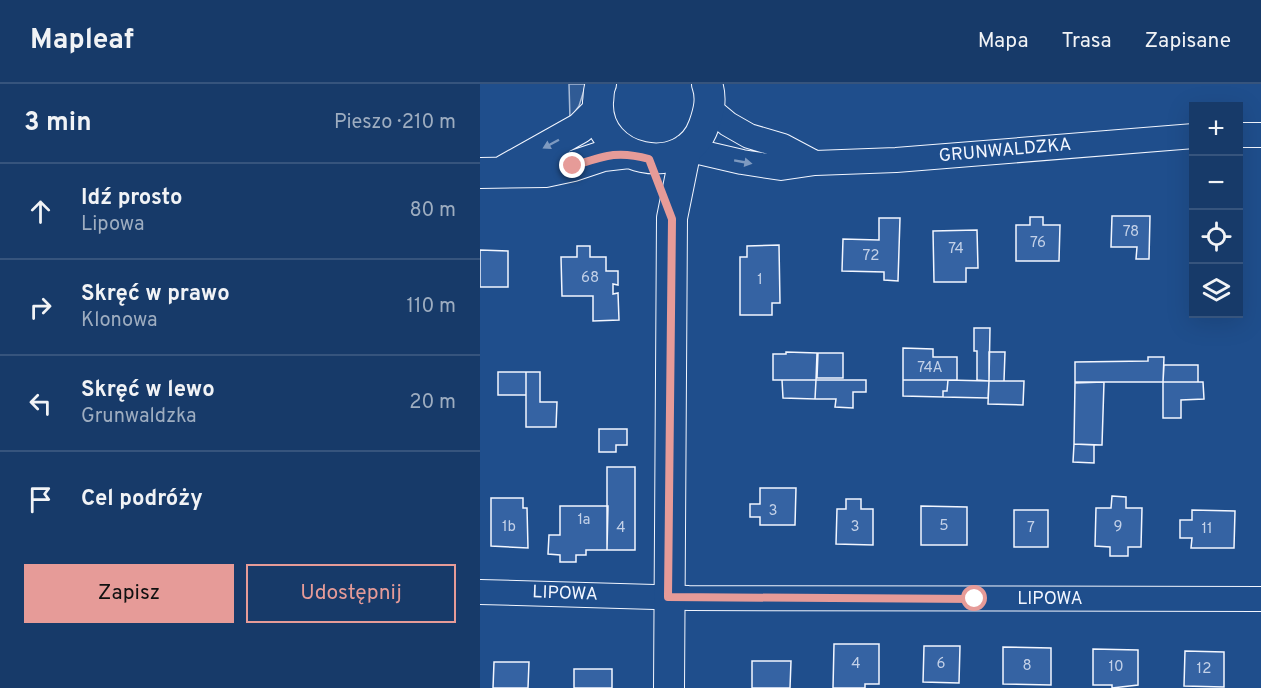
<!DOCTYPE html>
<html lang="pl">
<meta charset="utf-8">
<style>
:root{--surface:#173a69;--page:#244571;--text:#f1f3f6;--muted:#9eadc0;--line:#36547d;--accent:#e69b98}
body{margin:0;font-family:Overpass,sans-serif;background:var(--page);color:var(--text)}
.controls{position:absolute;right:18px;top:18px;display:grid;overflow:hidden;border-radius:0px;box-shadow:0 6px 24px #0002}
.controls button{width:54px;height:54px;display:grid;place-items:center;padding:0;border:0;border-bottom:2px solid var(--line);background:var(--surface);color:var(--text);font:30px sans-serif}
.stop{position:absolute;width:18px;height:18px;margin:-14px;border:4px solid #e69b98;border-radius:50%;background:#fff}
.stop.end{background:#e69b98;border-color:#fff;box-shadow:0 2px 6px #0008}
.list{margin:0;padding:0;list-style:none}
h2{display:flex;justify-content:space-between;align-items:center;height:78px;margin:0;padding:0 24px;font-size:26px}
h2 small{font-size:20px;font-weight:400;color:var(--muted)}
.list li{display:grid;grid-template-columns:39px 1fr auto;gap:18px;align-items:center;box-sizing:border-box;height:96px;padding:0 24px;border-top:2px solid var(--line)}
.list b{display:block;font-size:22px;white-space:nowrap}
.list p{margin:0;font-size:20px;white-space:nowrap;color:var(--muted)}
.list em{font-size:20px;font-style:normal;color:var(--muted)}
.actions{display:flex;gap:12px;padding:18px 24px}
.actions a{flex:1;padding:14px 0;border:2px solid var(--accent);border-radius:0px;text-align:center;font-size:21px;color:var(--accent)}
.actions .main{background:var(--accent);color:#111}
.icon{flex:none;width:33px;height:33px;fill:none;stroke:currentColor;stroke-width:2;stroke-linecap:round;stroke-linejoin:round}
.map{position:relative;flex:none;width:781px;height:604px;overflow:hidden}
header{display:flex;align-items:center;gap:36px;box-sizing:border-box;height:84px;padding:0 30px;background:var(--surface);border-bottom:2px solid var(--line)}
header strong{font-size:28px}
nav{display:flex;gap:33px;margin-inline-start:auto;font-size:21px}
main{display:flex}
aside{flex:1;background:var(--surface)}
.map>svg:first-child{display:block}
.built{fill:#305b95;stroke:#a8bbd7;stroke-width:1.5}
.building{fill:#3563a3;stroke:#f2f6ff;stroke-width:1.5}
.lines{fill:none;stroke-linecap:round;stroke-linejoin:round}
.minor-casing{stroke:#f2f6ff;stroke-width:26}
.tertiary-casing{stroke:#f2f6ff;stroke-width:32}
.minor{stroke:#1f4e8c;stroke-width:24}
.tertiary{stroke:#1f4e8c;stroke-width:30}
.oneway{fill:#7e9ac0}
.route{stroke:#e69b98;stroke-width:8}
.labels{text-anchor:middle;dominant-baseline:central;stroke-width:4.5;stroke-linejoin:round;paint-order:stroke}
.number-label{font-size:15px;fill:#c3d1e8}
.street-label{font-size:18px;fill:#f2f6ff;stroke:#1f4e8c}
</style>
<header>
<strong>Mapleaf</strong>
<nav><a>Mapa</a><a>Trasa</a><a>Zapisane</a></nav>
</header>
<main>
<aside>
<h2>3 min<small>Pieszo · 210 m</small></h2>
<ul class="list">
<li><svg class="icon" aria-label="ahead" viewBox="0 0 24 24"><path d="M12 20V5M6 11l6-6 6 6"/></svg><div><b>Idź prosto</b><p>Lipowa</p></div><em>80 m</em></li>
<li><svg class="icon" aria-label="right" viewBox="0 0 24 24"><path d="M7 20v-9h11M14 6l5 5-5 5"/></svg><div><b>Skręć w prawo</b><p>Klonowa</p></div><em>110 m</em></li>
<li><svg class="icon" aria-label="left" viewBox="0 0 24 24"><path d="M17 20v-9H6M10 6l-5 5 5 5"/></svg><div><b>Skręć w lewo</b><p>Grunwaldzka</p></div><em>20 m</em></li>
<li><svg class="icon" aria-label="arrive" viewBox="0 0 24 24"><path d="M6 21V4h12l-3 4 3 4H6"/></svg><div><b>Cel podróży</b></div></li>
</ul>
<div class="actions"><a class="main">Zapisz</a><a>Udostępnij</a></div>
</aside>
<div class="map">
<svg width="781" height="604" viewBox="0 0 781 604">
<rect width="100%" height="100%" fill="#1f4e8c"/>
<!-- built -->
<path class="built" d="M89,0H106L99,22L90,35Z"/>
<!-- building -->
<path class="building" d="M712,131H714V168H711Z
M632,132H670L669,175H656L657,163H631Z
M550,133H563V141H580L579,177H536V141H550Z
M399,134H420L418,197L404,196V188L362,187L363,155L399,156Z
M497,146L498,184H486V198H454L453,147Z
M299,161L300,219H292V231H260V173H267V162Z
M97,162H110V173H126V187H138V201L133,200V210L138,209L139,236L113,237V212H82L81,173H97Z
M0,166L28,167V203H0Z
M494,244H510L509,297L497,296V267H494Z
M423,264L453,265V273H477V296H423Z
M306,268L337,269L336,296H293V270H306Z
M509,268H525L524,297H509Z
M338,269H363V294H337Z
M668,273H684L683,298H595V278L668,277Z
M684,281H718V298H683Z
M18,288H46V311H18Z
M46,288H60V318H77L76,343H46Z
M302,296H336L335,315L303,314Z
M336,296H386V308H373V324L355,323L356,315H335Z
M423,296H468L467,307H463V313L423,312Z
M468,296L509,297L508,314L463,313V307H467Z
M509,297H544L543,321L508,320Z
M624,298L622,361L594,360L595,299Z
M683,298H723L724,315L701,316V334H683Z
M119,345H147V361H136V368H119Z
M594,360L614,361V379L593,378Z
M127,383H155V466H127Z
M280,404H316L315,441H280V433H270V420H280Z
M632,412L646,413V424H662L661,463H648V472H630V463L615,462L616,424H631Z
M11,414H43V424H47L48,464L11,462Z
M366,415H381V425H393V461L356,460L357,425H366Z
M80,422H128L127,466H106V471H96V478H80V471L68,470L69,451H80Z
M441,422L487,423V461H441Z
M534,426H568V463H534Z
M712,426L755,427L754,464H711L712,454H700V436H712Z
M354,560H399V600H385V604H353Z
M444,562H480L479,599L443,598Z
M523,563L571,564V601L523,600Z
M613,565L658,566V601L632,604V601H613Z
M705,567L744,568V603L704,602Z
M272,577H311L310,604H272Z
M14,578H49L48,604H13Z
M94,585H132V604H94Z"/>
<g class="lines">
<defs>
<path id="minor" d="M230,25L248,40L269,52L303,62L335,79
M758,51H781
M206,65L262,78L301,84L335,79L416,76L714,52
M0,508L209,514L781,515"/>
<path id="tertiary" d="M121,0C118,6 119,12 118,18C115,78 205,97 224,41C229,27 232,14 227,0
M25,86L100,44L118,26
M0,89L65,88L93,82L123,72L149,69
M189,604L192,134L206,65"/>
</defs>
<!-- minor casing -->
<use href="#minor" class="minor-casing"/>
<!-- tertiary casing -->
<use href="#tertiary" class="tertiary-casing"/>
<!-- minor -->
<use href="#minor" class="minor"/>
<!-- tertiary -->
<use href="#tertiary" class="tertiary"/>
</g>
<!-- one-way arrows -->
<defs><path id="oneway-solid" d="M-6-.8H1V-3.2L6.5 0L1 3.2V.8H-6Z" transform="scale(1.5)"/></defs>
<g class="oneway">
<use href="#oneway-solid" transform="translate(71 60) rotate(152)"/>
<use href="#oneway-solid" transform="translate(263 78) rotate(10)"/>
</g>
<g class="lines">
<!-- route -->
<path class="route" d="M93,82C124,72 137,66 169,75L192,135L188,513L495,515"/>
</g>
<g class="labels">
<!-- number labels -->
<g class="number-label">
<text x="651" y="148">78</text>
<text x="558" y="159">76</text>
<text x="476" y="165">74</text>
<text x="391" y="172">72</text>
<text x="110" y="194">68</text>
<text x="280" y="196">1</text>
<text x="450" y="284">74A</text>
<text x="293" y="427">3</text>
<text x="104" y="436">1a</text>
<text x="464" y="442">5</text>
<text x="29" y="443">1b</text>
<text x="375" y="443">3</text>
<text x="638" y="443">9</text>
<text x="141" y="444">4</text>
<text x="551" y="444">7</text>
<text x="727" y="445">11</text>
<text x="376" y="580">4</text>
<text x="461" y="580">6</text>
<text x="547" y="582">8</text>
<text x="636" y="583">10</text>
<text x="724" y="585">12</text>
</g>
<!-- street labels -->
<g class="street-label">
<text transform="translate(525 67) rotate(-5)">GRUNWALDZKA</text>
<text transform="translate(85 510) rotate(2)">LIPOWA</text>
<text x="570" y="515">LIPOWA</text>
</g>
</g>
</svg>
<div class="controls">
<button>+</button>
<button>−</button>
<button><svg class="icon" aria-label="locate" viewBox="0 0 24 24"><circle cx="12" cy="12" r="6"/><path d="M12 2v4M12 18v4M2 12h4M18 12h4"/></svg></button>
<button><svg class="icon" aria-label="layers" viewBox="0 0 24 24"><path d="M12 4l9 5-9 5-9-5zM3 14l9 5 9-5"/></svg></button>
</div>
<div class="stop" style="left:495px;top:515px"></div>
<div class="stop end" style="left:93px;top:82px"></div>
</div>
</main>
